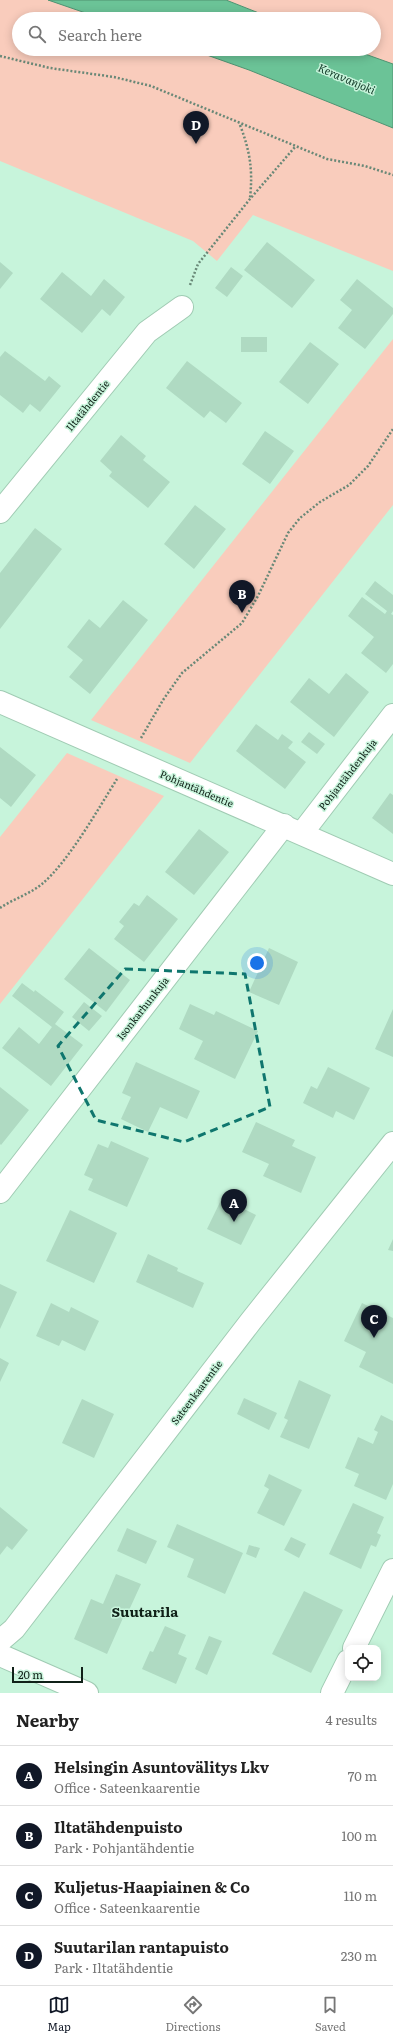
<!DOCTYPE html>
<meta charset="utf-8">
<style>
:root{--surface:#fff;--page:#f2f2f2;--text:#222;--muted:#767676;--line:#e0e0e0;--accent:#111827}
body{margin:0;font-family:Literata,serif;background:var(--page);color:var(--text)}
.controls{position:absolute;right:12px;bottom:12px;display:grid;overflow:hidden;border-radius:8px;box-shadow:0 2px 10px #0003}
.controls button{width:36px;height:36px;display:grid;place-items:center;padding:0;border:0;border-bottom:1px solid var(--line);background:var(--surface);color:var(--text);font:20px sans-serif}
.scale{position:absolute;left:12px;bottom:10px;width:71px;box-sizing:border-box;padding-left:4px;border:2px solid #102118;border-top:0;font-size:11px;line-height:14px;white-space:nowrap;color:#102118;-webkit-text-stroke:3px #c7f4db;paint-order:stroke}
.you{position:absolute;left:257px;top:963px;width:14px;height:14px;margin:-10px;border:3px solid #fff;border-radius:50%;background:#1a73e8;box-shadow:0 0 0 6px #1a73e833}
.badge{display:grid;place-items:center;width:26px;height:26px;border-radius:50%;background:var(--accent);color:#fff;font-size:13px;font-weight:700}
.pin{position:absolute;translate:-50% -33px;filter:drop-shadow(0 1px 2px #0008)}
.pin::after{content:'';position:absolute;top:21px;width:14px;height:12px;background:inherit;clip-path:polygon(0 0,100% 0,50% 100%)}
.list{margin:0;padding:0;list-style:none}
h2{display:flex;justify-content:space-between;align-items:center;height:52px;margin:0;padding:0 16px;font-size:17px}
h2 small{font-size:13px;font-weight:400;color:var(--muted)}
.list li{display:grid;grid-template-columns:26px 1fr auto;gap:12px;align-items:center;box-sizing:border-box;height:60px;padding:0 16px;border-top:1px solid var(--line)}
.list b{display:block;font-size:15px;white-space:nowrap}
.list p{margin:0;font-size:13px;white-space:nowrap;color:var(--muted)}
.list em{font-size:13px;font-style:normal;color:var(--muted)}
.icon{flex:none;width:22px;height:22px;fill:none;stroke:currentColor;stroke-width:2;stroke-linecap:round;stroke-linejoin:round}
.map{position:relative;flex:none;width:393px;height:1693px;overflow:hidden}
.search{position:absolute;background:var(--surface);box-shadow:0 2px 10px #0003;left:12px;right:12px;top:12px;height:44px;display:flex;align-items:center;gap:10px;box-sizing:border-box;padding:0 14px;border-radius:22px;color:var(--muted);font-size:15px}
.sheet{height:292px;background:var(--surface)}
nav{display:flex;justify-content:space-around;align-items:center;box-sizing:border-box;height:56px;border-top:1px solid var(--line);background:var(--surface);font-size:11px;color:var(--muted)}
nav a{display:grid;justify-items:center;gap:2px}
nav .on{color:var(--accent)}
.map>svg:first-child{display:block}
.green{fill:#f9ccbc}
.water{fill:#6bc397;stroke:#509271}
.building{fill:#afdac2}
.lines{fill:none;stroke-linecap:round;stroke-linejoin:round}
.street-casing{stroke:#a0cbb3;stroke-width:24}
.secondary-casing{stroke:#a0cbb3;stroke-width:24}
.path{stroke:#698877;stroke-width:2.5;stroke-dasharray:2 2;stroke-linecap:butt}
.street{stroke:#fff;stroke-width:22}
.secondary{stroke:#fff;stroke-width:22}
.marked{fill:none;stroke:#0f766e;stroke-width:3;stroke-dasharray:8 5;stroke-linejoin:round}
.labels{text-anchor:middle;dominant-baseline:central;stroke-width:3;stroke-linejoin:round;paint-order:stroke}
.street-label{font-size:10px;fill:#102118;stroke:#c7f4db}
.water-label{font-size:11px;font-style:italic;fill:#103826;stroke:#c7f4db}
.district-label{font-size:14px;font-weight:bold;fill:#102118;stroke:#c7f4db}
</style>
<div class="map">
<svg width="393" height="1693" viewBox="0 0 393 1693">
<rect width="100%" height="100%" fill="#c7f4db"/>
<!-- green -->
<path class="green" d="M0,0H48L103,19H19V49H190L249,70L393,128V271L253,215L217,261L193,241L0,161Z
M226,0H393V64L351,49H374V19H274Z
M393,339V505L190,763L91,720Z
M67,753L164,796L0,1004V837Z"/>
<!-- water -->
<path class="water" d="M48,0H226L274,19H103Z
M190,49H351L393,64V128L249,70Z"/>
<!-- building -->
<path class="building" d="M267,242L315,280L292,308L244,270Z
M0,262L13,273L0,289Z
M231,267L243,276L227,297L215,288Z
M62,272L91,296L104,279L125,297L110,316L102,309L82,333L40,299Z
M357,279L393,308V314L365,349L338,328L352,310L340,300Z
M241,337H267V352H241Z
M310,342L339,364L308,404L279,382Z
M5,351L45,381L49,376L61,386L40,412L30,404L23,413L0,395V357Z
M187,361L242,403L226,423L210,411L204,418L166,388Z
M265,431L294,451L270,484L242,464Z
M121,435L146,456L143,460L170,482L148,508L109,476L112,472L100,461Z
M195,505L226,529L194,569L164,544Z
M35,528L62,549L0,629V573Z
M375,581L393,595V611L391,614L393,615V664L386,673L361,653L374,637L348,616L362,597L385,614L387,611L365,594Z
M123,600L148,620L90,694L69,677L83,660L67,647L89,619L100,628Z
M346,673L369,692L334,737L290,702L309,678L329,694Z
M256,724L278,740L282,734L293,742L288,748L306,762L285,789L236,751Z
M309,732L325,744L317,754L301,742Z
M0,747L36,775L11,807L0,798Z
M390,793L393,795V834L372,818Z
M199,829L229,852L194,895L165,872Z
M147,895L178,919L144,962L114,939L124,926L119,922L134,903L139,906Z
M89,948L130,980L106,1012L64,979Z
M269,948L298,962L279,1005L249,992Z
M22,983L34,992L35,990L64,1012L55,1024L83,1045L51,1086L2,1048L19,1027L39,1044L52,1027L12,996Z
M84,1002L102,1016L89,1031L72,1017Z
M190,1004L214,1015L216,1011L258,1031L235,1079L194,1059L203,1041L179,1029Z
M393,1009V1057L375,1049Z
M136,1062L200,1091L187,1119L160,1107L148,1132L121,1119L131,1097L122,1093Z
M328,1067L370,1088L354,1120L336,1111L333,1118L303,1103L311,1086L317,1089Z
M0,1087L29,1110L1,1145L0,1144Z
M256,1122L295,1140L292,1146L316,1157L301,1193L263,1176L269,1164L242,1152Z
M111,1141L149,1158L127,1207L88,1190L93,1179L84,1175L98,1144L108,1148Z
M222,1198L256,1215L241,1245L207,1229Z
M70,1210L117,1233L94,1283L46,1261Z
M393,1239V1251L388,1250Z
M148,1254L178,1268L177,1271L204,1283L193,1308L136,1282Z
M0,1284L17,1292L0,1329Z
M51,1303L69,1312L71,1307L99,1321L85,1351L62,1340L59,1346L36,1336Z
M362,1303L393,1318V1384L359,1367L366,1352L344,1341Z
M0,1358L9,1363L0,1382Z
M299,1380L331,1395L309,1449L280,1437L288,1420L284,1418Z
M244,1398L277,1413L269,1430L237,1414Z
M82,1399L114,1414L94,1458L62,1443Z
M381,1415L393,1421V1484L386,1500L354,1486L359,1474L345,1468L358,1437L373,1444L378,1432L374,1430Z
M269,1474L302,1490L284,1526L257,1513L269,1489L264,1486Z
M353,1503L384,1517L377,1533L381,1535L376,1547L371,1545L361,1569L329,1554Z
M0,1507L28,1530L12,1550L7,1546L0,1555Z
M177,1524L243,1553L225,1594L187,1577L194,1559L167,1547Z
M127,1528L157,1541L146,1564L117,1551Z
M291,1537L306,1544L299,1558L284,1550Z
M249,1545L260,1548L256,1558L246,1554Z
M116,1574L141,1584L125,1619L123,1618L107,1654L74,1639L91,1599L103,1604Z
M304,1591L343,1610L311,1673L272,1654Z
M165,1626L186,1635L178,1654L187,1658L176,1684L142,1669L150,1651L153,1652Z
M209,1636L222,1641L207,1675L195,1669Z"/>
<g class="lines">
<defs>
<path id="street" d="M0,512L147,332L182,307
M302,833L393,715
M0,1192L284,825
M354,1648L393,1570
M0,1655L87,1693
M332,1693L348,1661"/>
<path id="secondary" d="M0,702L393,874
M0,1641L14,1629L251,1321L393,1143"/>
</defs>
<!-- street casing -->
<use href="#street" class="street-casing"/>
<!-- secondary casing -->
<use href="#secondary" class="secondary-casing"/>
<!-- path -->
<path class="path" d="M0,56L50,68L114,77L151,86L327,159L365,166L393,175
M240,125C250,151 253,170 250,198
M190,285L198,264L250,199L295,147
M141,738L163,700L182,673L242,623L258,596L288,533L300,518L320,502L349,485L368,466L393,429
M0,908C13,899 30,894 42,884C69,861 98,809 117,779"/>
<!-- street -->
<use href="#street" class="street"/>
<!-- secondary -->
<use href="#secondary" class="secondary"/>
</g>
<!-- marked area -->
<path class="marked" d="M125,969L245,974L270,1107L184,1142L96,1120L58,1046Z"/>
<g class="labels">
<!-- street labels -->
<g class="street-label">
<text transform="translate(87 405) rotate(-51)">Iltatähdentie</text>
<text transform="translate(347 774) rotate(-52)">Pohjantähdenkuja</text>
<text transform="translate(197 788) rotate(23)">Pohjantähdentie</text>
<text transform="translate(142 1008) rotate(-52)">Isonkarhunkuja</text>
<text transform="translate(196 1392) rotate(-53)">Sateenkaarentie</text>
</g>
<!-- water labels -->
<g class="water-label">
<text transform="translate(347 78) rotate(23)">Keravanjoki</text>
</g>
<!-- district labels -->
<g class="district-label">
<text x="145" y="1611">Suutarila</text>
</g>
</g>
</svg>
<div class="controls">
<button><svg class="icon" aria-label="locate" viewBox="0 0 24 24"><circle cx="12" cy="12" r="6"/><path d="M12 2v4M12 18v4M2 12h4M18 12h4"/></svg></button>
</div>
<div class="scale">20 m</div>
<div class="you"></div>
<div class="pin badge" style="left:234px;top:1222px">A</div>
<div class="pin badge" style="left:242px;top:613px">B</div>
<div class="pin badge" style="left:374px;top:1338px">C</div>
<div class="pin badge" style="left:196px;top:144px">D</div>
<div class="search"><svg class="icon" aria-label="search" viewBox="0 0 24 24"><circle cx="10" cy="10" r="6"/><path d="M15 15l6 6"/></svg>Search here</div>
</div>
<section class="sheet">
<h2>Nearby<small>4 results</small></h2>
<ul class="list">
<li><span class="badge">A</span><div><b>Helsingin Asuntovälitys Lkv</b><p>Office · Sateenkaarentie</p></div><em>70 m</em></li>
<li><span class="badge">B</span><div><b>Iltatähdenpuisto</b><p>Park · Pohjantähdentie</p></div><em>100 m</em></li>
<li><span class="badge">C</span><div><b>Kuljetus-Haapiainen &amp; Co</b><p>Office · Sateenkaarentie</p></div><em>110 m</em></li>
<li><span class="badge">D</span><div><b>Suutarilan rantapuisto</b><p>Park · Iltatähdentie</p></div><em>230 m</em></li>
</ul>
</section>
<nav>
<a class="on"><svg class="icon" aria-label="map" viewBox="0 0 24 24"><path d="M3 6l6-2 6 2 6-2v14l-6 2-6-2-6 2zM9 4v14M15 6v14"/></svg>Map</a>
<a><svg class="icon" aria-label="directions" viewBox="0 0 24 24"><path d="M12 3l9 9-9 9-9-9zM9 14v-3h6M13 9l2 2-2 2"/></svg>Directions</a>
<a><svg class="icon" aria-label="saved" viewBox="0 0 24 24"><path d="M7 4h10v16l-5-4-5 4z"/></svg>Saved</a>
</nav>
